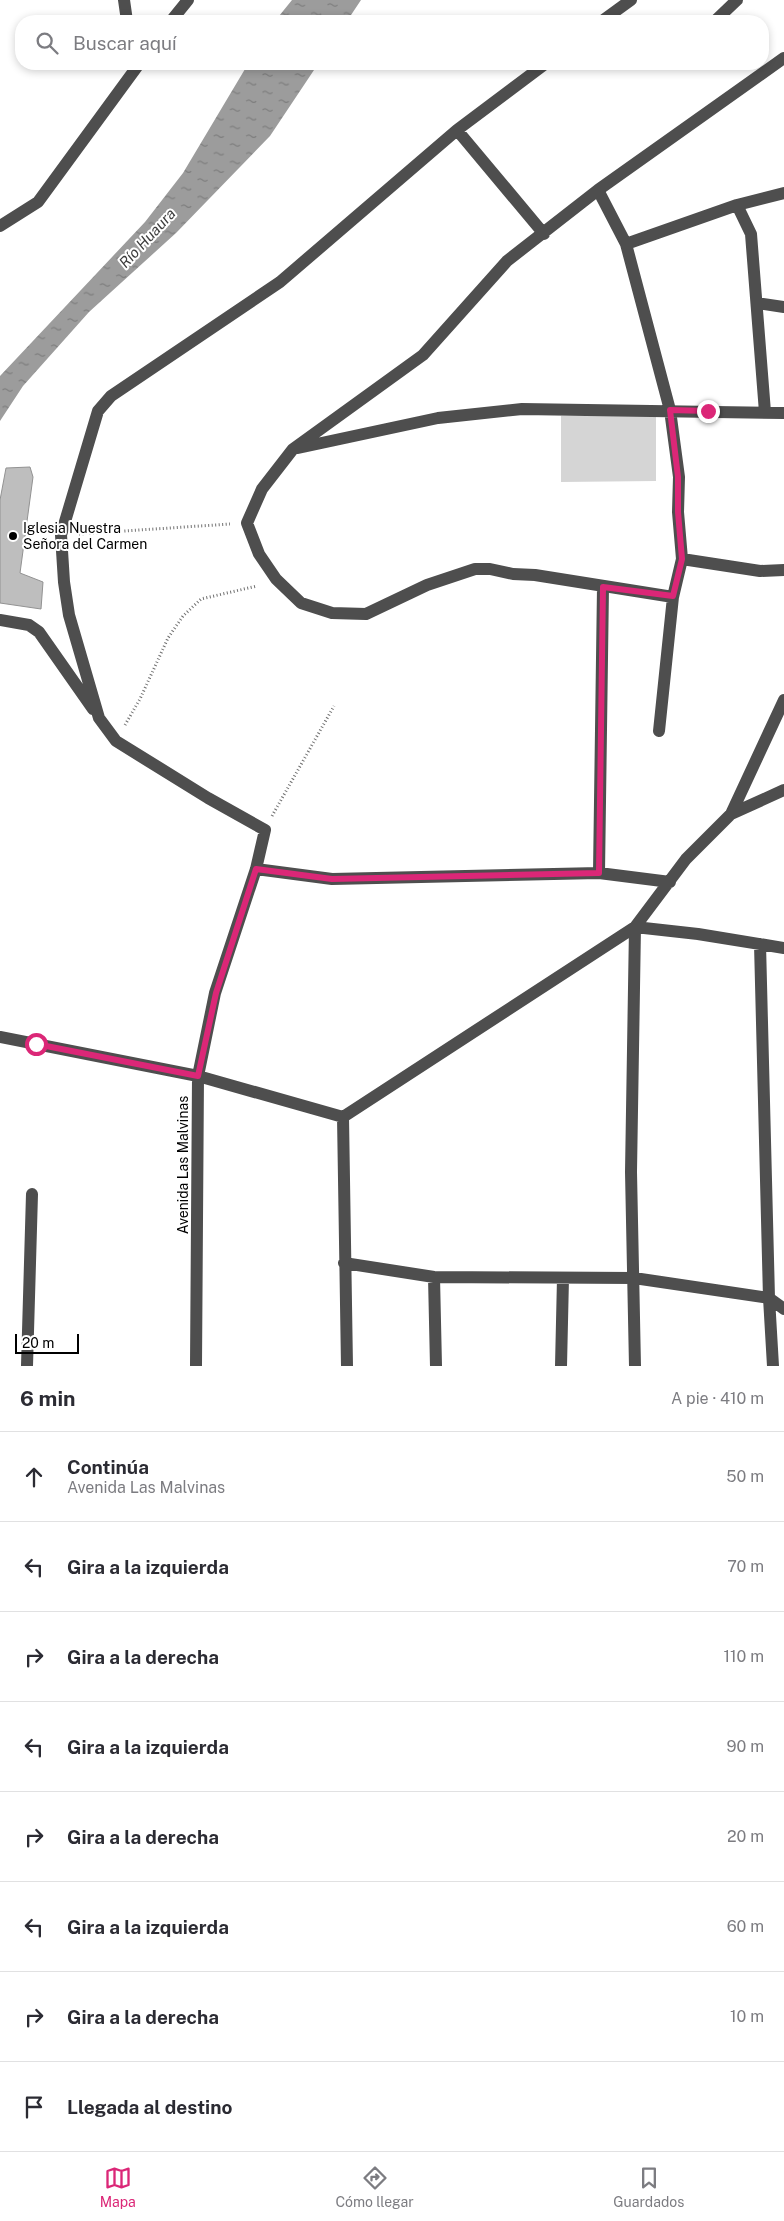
<!DOCTYPE html>
<html lang="es">
<meta charset="utf-8">
<style>
:root{--surface:#fff;--page:#f7f7f7;--text:#2b2b33;--muted:#7c7c81;--line:#e1e1e2;--accent:#db2777}
body{margin:0;font-family:"Public Sans",sans-serif;background:var(--page);color:var(--text)}
.scale{position:absolute;left:15px;bottom:12px;width:64px;box-sizing:border-box;padding-left:5px;border:2px solid #000;border-top:0;font-size:14px;line-height:18px;white-space:nowrap;color:#000;-webkit-text-stroke:4px #fff;paint-order:stroke}
.stop{position:absolute;width:15px;height:15px;margin:-11px;border:4px solid #db2777;border-radius:50%;background:#fff}
.stop.end{background:#db2777;border-color:#fff;box-shadow:0 1px 5px #0008}
.list{margin:0;padding:0;list-style:none}
h2{display:flex;justify-content:space-between;align-items:center;height:65px;margin:0;padding:0 20px;font-size:21px}
h2 small{font-size:16px;font-weight:400;color:var(--muted)}
.list li{display:grid;grid-template-columns:32px 1fr auto;gap:15px;align-items:center;box-sizing:border-box;height:90px;padding:0 20px;border-top:1px solid var(--line)}
.list b{display:block;font-size:19px;white-space:nowrap}
.list p{margin:0;font-size:16px;white-space:nowrap;color:var(--muted)}
.list em{font-size:16px;font-style:normal;color:var(--muted)}
.icon{flex:none;width:28px;height:28px;fill:none;stroke:currentColor;stroke-width:2;stroke-linecap:round;stroke-linejoin:round}
.map{position:relative;flex:none;width:784px;height:1366px;overflow:hidden}
.search{position:absolute;background:var(--surface);box-shadow:0 2px 8px #0003;left:15px;right:15px;top:15px;height:55px;display:flex;align-items:center;gap:12px;box-sizing:border-box;padding:0 18px;border-radius:20px;color:var(--muted);font-size:19px}
.sheet{height:785px;background:var(--surface)}
nav{display:flex;justify-content:space-around;align-items:center;box-sizing:border-box;height:70px;border-top:1px solid var(--line);background:var(--surface);font-size:14px;color:var(--muted)}
nav a{display:grid;justify-items:center;gap:2px}
nav .on{color:var(--accent)}
.map>svg:first-child{display:block}
.pitch{fill:#d5d5d5}
.water{fill:url(#water-ripples)}
.building{fill:#bebebe;stroke:#929292}
.lines{fill:none;stroke-linecap:round;stroke-linejoin:round}
.path{stroke:#707070;stroke-width:3;stroke-dasharray:1 2.5;stroke-linecap:butt}
.minor{stroke:#4e4e4e;stroke-width:12}
.route{stroke:#db2777;stroke-width:6}
.poi-dot{fill:#000;stroke:#fff;stroke-width:2}
.labels{text-anchor:middle;dominant-baseline:central;stroke-width:4;stroke-linejoin:round;paint-order:stroke}
.poi-label{font-size:14px;fill:#000;stroke:#fff;text-anchor:start}
.street-label{font-size:14px;fill:#000;stroke:#fff}
.water-label{font-size:15px;font-style:italic;fill:#3d3d3d;stroke:#fff}
</style>
<div class="map">
<svg width="784" height="1366" viewBox="0 0 784 1366">
<defs>
<pattern id="water-ripples" width="26" height="14" patternUnits="userSpaceOnUse" patternTransform="scale(1.25)"><rect width="26" height="14" fill="#9c9c9c"/><path d="M2 4q2-2 4 0t4 0M15 11q2-2 4 0t4 0" fill="none" stroke="#7d7d7d"/></pattern>
</defs>
<rect width="100%" height="100%" fill="#fff"/>
<!-- pitch -->
<path class="pitch" d="M561,416H656V481L561,482Z"/>
<!-- water -->
<path class="water" d="M292,0H361L347,21H275Z
M248,64H318L270,136L176,233L89,312L23,386L0,421V376L145,222L183,173Z"/>
<!-- building -->
<path class="building" d="M30,467L33,477L20,573L43,582L41,609L0,603V500L6,468Z"/>
<g class="lines">
<!-- path -->
<path class="path" d="M79,534L230,524
M125,725L140,699L168,638L183,616L201,599L257,586
M272,816L334,706"/>
<!-- minor -->
<path class="minor" d="M124,0L127,21
M716,20L737,0
M171,21L188,0
M602,21L631,0
M457,130L544,234
M598,190L626,244L737,205L784,193
M737,205L751,234L765,412
M0,226L38,202L139,64
M626,244L670,410L679,477L678,512L682,559L673,597L659,731
M757,303L784,307
M298,448L438,418L522,409L784,413
M682,559L760,571L784,570
M673,597L535,575L513,574L490,569H475L427,585L366,614L332,613L301,603L276,579L259,554L247,523L262,489L293,449L423,355L507,261L598,190L784,58
M0,620L29,625L39,632L93,709
M731,814L784,790
M256,869L332,879L599,873L670,882
M599,873L603,587
M760,944L769,1298L773,1366
M0,1037L198,1076L196,1366
M343,1117L635,927L698,934L784,948
M344,1263L434,1277L634,1278L769,1298L784,1309
M434,1277L436,1366
M27,1366L32,1194
M347,1366L343,1117L198,1076L215,993L256,869L265,830L208,798L116,741L99,718L69,615L64,582L61,535L98,411L111,396L280,282L457,130L545,64
M561,1366L563,1278
M635,1366L631,1172L635,927L686,859L731,814L784,700"/>
</g>
<g class="lines">
<!-- route -->
<path class="route" d="M36,1044L198,1076L216,993L256,869L332,879L599,873L603,587L673,596L682,559L678,512V477L670,410L708,411"/>
</g>
<!-- markers -->
<circle class="poi-dot" cx="13" cy="536" r="5"/>
<g class="labels">
<!-- poi labels -->
<g class="poi-label">
<text x="23" y="528">Iglesia Nuestra<tspan x="23" dy="16">Señora del Carmen</tspan></text>
</g>
<!-- street labels -->
<g class="street-label">
<text transform="translate(183 1165) rotate(-90)">Avenida Las Malvinas</text>
</g>
<!-- water labels -->
<g class="water-label">
<text transform="translate(147 238) rotate(-47)">Río Huaura</text>
</g>
</g>
</svg>
<div class="scale">20 m</div>
<div class="stop" style="left:36px;top:1044px"></div>
<div class="stop end" style="left:708px;top:411px"></div>
<div class="search"><svg class="icon" aria-label="search" viewBox="0 0 24 24"><circle cx="10" cy="10" r="6"/><path d="M15 15l6 6"/></svg>Buscar aquí</div>
</div>
<section class="sheet">
<h2>6 min<small>A pie · 410 m</small></h2>
<ul class="list">
<li><svg class="icon" aria-label="ahead" viewBox="0 0 24 24"><path d="M12 20V5M6 11l6-6 6 6"/></svg><div><b>Continúa</b><p>Avenida Las Malvinas</p></div><em>50 m</em></li>
<li><svg class="icon" aria-label="left" viewBox="0 0 24 24"><path d="M17 20v-9H6M10 6l-5 5 5 5"/></svg><div><b>Gira a la izquierda</b></div><em>70 m</em></li>
<li><svg class="icon" aria-label="right" viewBox="0 0 24 24"><path d="M7 20v-9h11M14 6l5 5-5 5"/></svg><div><b>Gira a la derecha</b></div><em>110 m</em></li>
<li><svg class="icon" aria-label="left" viewBox="0 0 24 24"><path d="M17 20v-9H6M10 6l-5 5 5 5"/></svg><div><b>Gira a la izquierda</b></div><em>90 m</em></li>
<li><svg class="icon" aria-label="right" viewBox="0 0 24 24"><path d="M7 20v-9h11M14 6l5 5-5 5"/></svg><div><b>Gira a la derecha</b></div><em>20 m</em></li>
<li><svg class="icon" aria-label="left" viewBox="0 0 24 24"><path d="M17 20v-9H6M10 6l-5 5 5 5"/></svg><div><b>Gira a la izquierda</b></div><em>60 m</em></li>
<li><svg class="icon" aria-label="right" viewBox="0 0 24 24"><path d="M7 20v-9h11M14 6l5 5-5 5"/></svg><div><b>Gira a la derecha</b></div><em>10 m</em></li>
<li><svg class="icon" aria-label="arrive" viewBox="0 0 24 24"><path d="M6 21V4h12l-3 4 3 4H6"/></svg><div><b>Llegada al destino</b></div></li>
</ul>
</section>
<nav>
<a class="on"><svg class="icon" aria-label="map" viewBox="0 0 24 24"><path d="M3 6l6-2 6 2 6-2v14l-6 2-6-2-6 2zM9 4v14M15 6v14"/></svg>Mapa</a>
<a><svg class="icon" aria-label="directions" viewBox="0 0 24 24"><path d="M12 3l9 9-9 9-9-9zM9 14v-3h6M13 9l2 2-2 2"/></svg>Cómo llegar</a>
<a><svg class="icon" aria-label="saved" viewBox="0 0 24 24"><path d="M7 4h10v16l-5-4-5 4z"/></svg>Guardados</a>
</nav>
